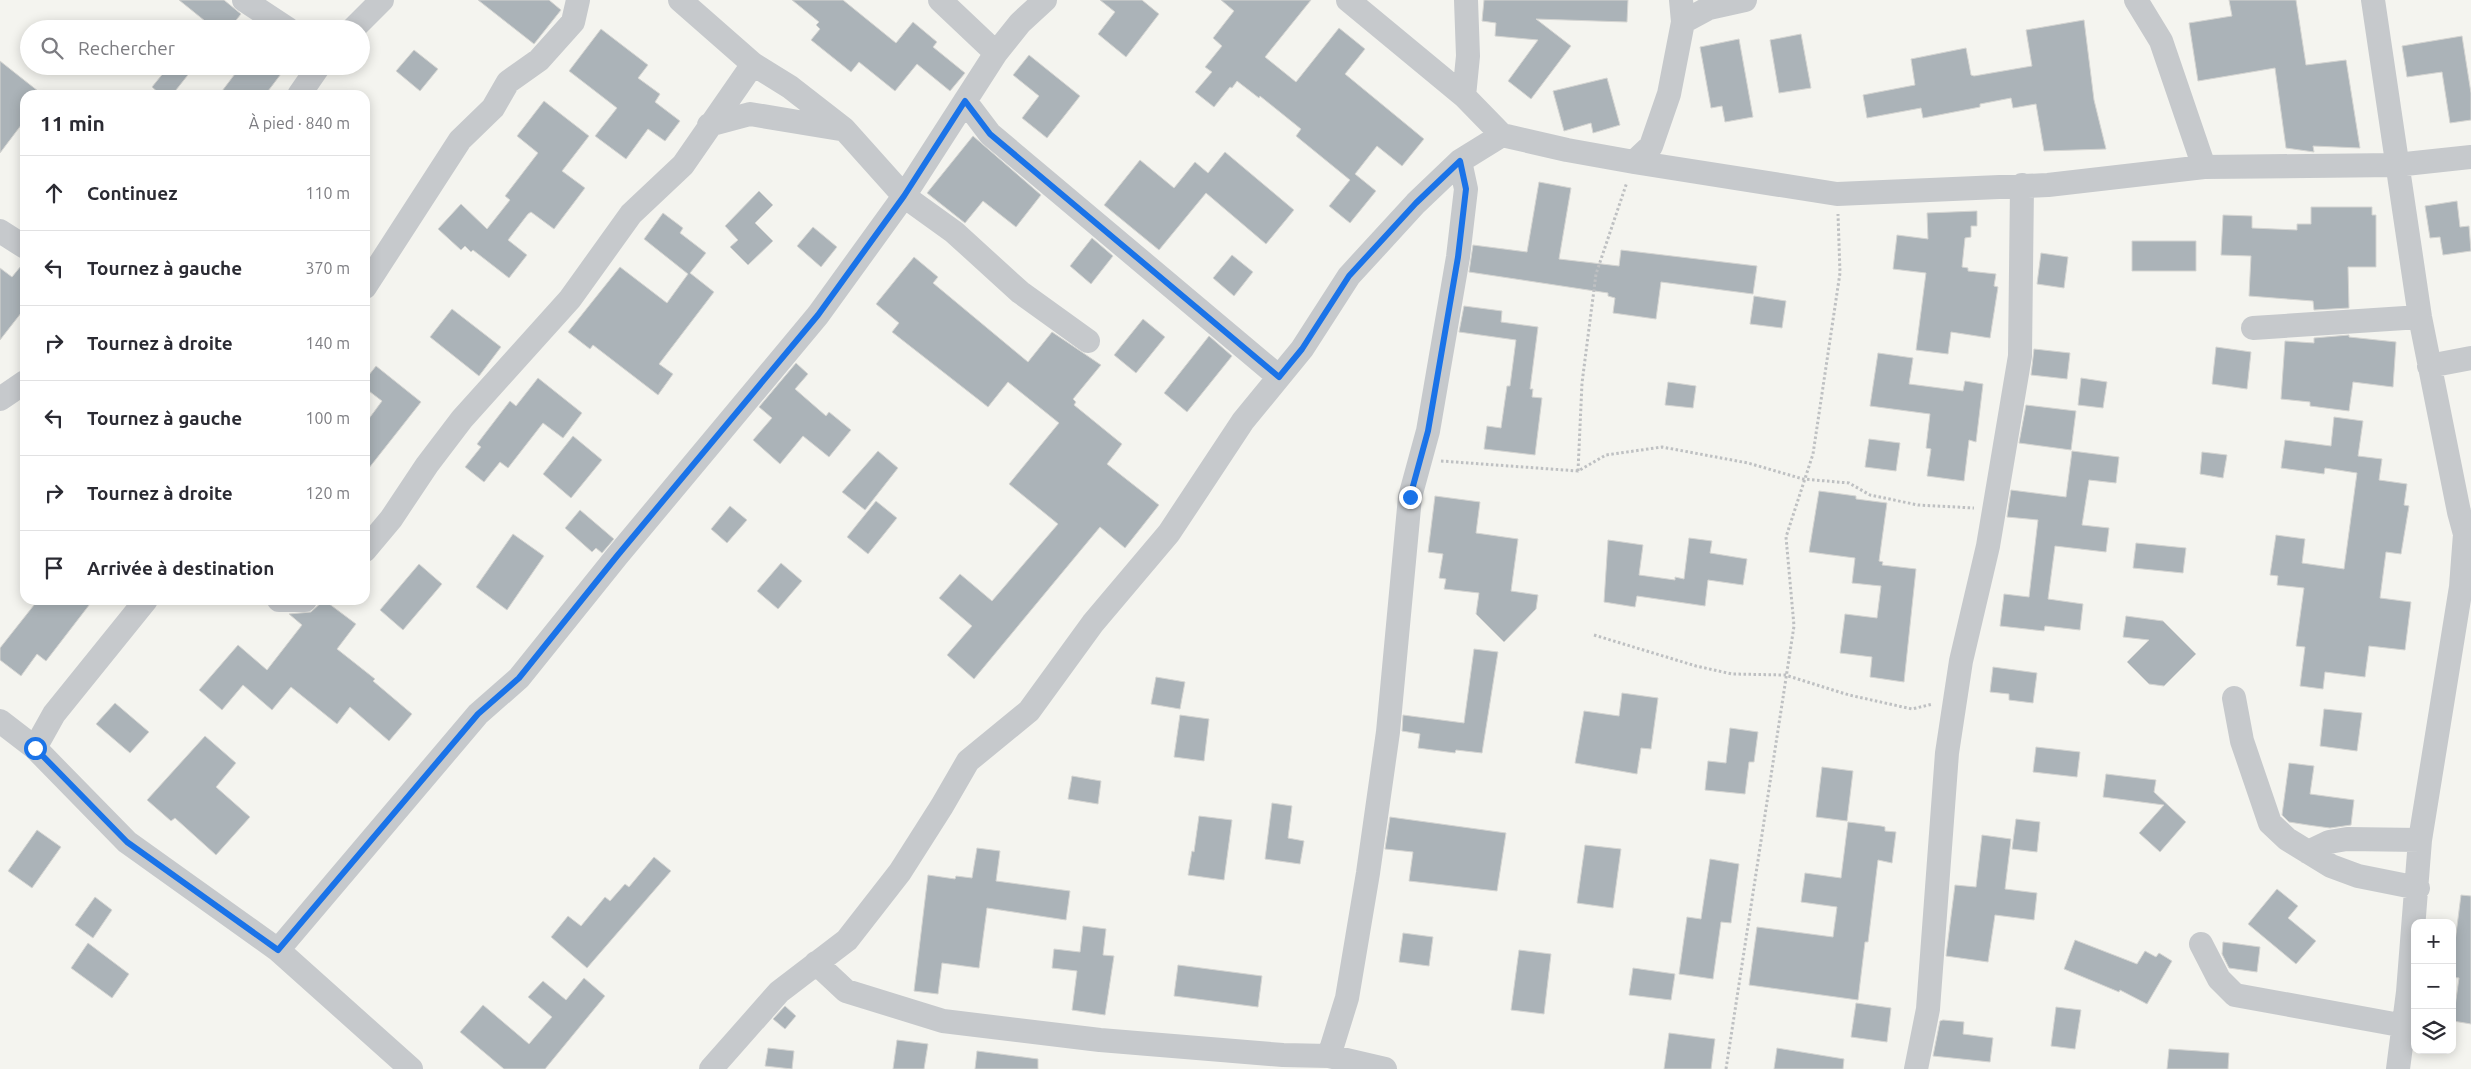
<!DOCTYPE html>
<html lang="fr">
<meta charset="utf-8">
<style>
:root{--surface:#fff;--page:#f7f7f7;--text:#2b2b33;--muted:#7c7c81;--line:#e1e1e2}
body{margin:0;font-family:Ubuntu,sans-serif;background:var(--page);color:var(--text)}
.controls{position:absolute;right:15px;bottom:15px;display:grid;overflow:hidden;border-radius:10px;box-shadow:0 2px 12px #0003}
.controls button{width:45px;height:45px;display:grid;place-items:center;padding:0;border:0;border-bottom:1px solid var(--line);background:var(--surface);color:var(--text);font:25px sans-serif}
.stop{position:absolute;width:15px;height:15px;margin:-11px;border:4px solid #1a73e8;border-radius:50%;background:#fff}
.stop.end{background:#1a73e8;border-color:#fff;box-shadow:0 1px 5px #0008}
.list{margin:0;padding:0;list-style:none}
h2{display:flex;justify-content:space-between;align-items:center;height:65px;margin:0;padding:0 20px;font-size:21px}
h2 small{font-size:16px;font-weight:400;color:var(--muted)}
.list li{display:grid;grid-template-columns:32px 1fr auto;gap:15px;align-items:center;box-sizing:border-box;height:75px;padding:0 20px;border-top:1px solid var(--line)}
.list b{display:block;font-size:19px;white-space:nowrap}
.list em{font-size:16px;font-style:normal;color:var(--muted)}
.icon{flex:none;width:28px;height:28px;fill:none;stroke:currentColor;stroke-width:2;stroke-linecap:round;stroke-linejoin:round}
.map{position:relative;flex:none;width:2471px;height:1069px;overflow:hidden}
.search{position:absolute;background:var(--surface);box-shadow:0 2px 12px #0003;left:20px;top:20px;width:350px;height:55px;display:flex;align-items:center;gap:12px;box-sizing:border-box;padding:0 18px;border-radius:28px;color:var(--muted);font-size:19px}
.panel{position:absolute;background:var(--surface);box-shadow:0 2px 12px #0003;left:20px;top:90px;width:350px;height:515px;border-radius:15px}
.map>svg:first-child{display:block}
.building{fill:#abb3b8;stroke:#d5d5d2}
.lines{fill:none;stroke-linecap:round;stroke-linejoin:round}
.path{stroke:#bec0c2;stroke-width:3;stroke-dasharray:2.5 2.5;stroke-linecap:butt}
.street{stroke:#c6c9cc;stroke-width:24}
.route{stroke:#1a73e8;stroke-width:6}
</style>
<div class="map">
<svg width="2471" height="1069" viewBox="0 0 2471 1069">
<rect width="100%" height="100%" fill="#f4f4ef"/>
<!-- building -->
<path class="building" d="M179,0H224L241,14L229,29H199L205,21Z
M478,0H549L561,10L534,44Z
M792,0H843L896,43L913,22L937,42L933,47L965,73L950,91L917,64L895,91L859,62L851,72L811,40L820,29L816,25L819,22Z
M1100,0H1142L1159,14L1126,57L1098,34L1115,12Z
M1221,0H1311L1265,57L1296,82L1339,28L1365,49L1345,74L1424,139L1402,166L1377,146L1355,174L1376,191L1350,223L1329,206L1350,180L1296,136L1301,129L1260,96L1259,98L1237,81L1232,88L1230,87L1214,107L1195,92L1212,72L1205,67L1222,46L1213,38L1234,11Z
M1484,0H1628L1627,22L1536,19L1571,46L1531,99L1508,81L1538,40L1495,36L1496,23L1482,21Z
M2229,0H2296L2306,65L2346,60L2360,148L2313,146L2314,152L2286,148L2275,68L2198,81L2189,23L2232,16Z
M2084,20L2094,100L2106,149L2044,151L2036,104L2013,108L2011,98L1980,104V107L1923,118L1921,108L1867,118L1863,95L1915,85L1911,59L1966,48L1971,75L1974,76L2032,66L2026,30Z
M601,29L648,65L638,78L660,94L655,102L680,121L665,141L648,129L626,159L595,136L617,108L569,71Z
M1801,34L1811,88L1779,93L1770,40Z
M2462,36L2471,93V120L2450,123L2442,72L2407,77L2402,46Z
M1739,39L1753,117L1725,122L1722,106L1711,108L1700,47Z
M414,50L438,69L420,91L396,71Z
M1029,55L1080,96L1047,138L1022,118L1039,96L1013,75Z
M0,61L43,95H25V120L0,153Z
M169,66H195L172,95H161L152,87Z
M241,66H287L265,95H219Z
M1607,78L1620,125L1593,133L1591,123L1564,131L1553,91Z
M544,101L589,136L562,171L585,188L554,229L531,212L528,214L508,240L527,255L509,278L473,250L471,252L465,246L461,250L438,229L461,204L487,229L510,200L505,196L538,153L517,136Z
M973,136L1041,195L1016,227L983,201L965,223L927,193Z
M1225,152L1294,210L1266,244L1206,193L1159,250L1104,205L1140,160L1174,188L1195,162L1208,173Z
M1539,182L1571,188L1559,259L1619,266L1621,250L1757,266L1753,294L1661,282L1656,319L1613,313L1615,298L1608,296V293L1469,272L1473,245L1527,252Z
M759,191L773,205L755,223L773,241L748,265L730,247L738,240L725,226Z
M2457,201L2460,227L2469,226L2471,251L2443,255L2440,237L2430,238L2425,206Z
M2311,207H2372V215H2376V267H2348L2349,308L2314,310L2313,301L2249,296L2251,256L2221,255L2223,215L2252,216V228L2297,230V224H2311Z
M1977,211V226H1971V237L1965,238L1962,267L1968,268V271L1996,274L1994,286L1998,287L1990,338L1951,332L1948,354L1916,350L1926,273L1893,269L1897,235L1928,239L1927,213Z
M663,213L683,228L680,233L706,253L690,273L714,292L659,364L673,374L658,395L593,345L590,349L568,332L620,267L667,303L688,274L644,239Z
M813,227L837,247L821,267L797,246Z
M1092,238L1113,256L1091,284L1070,266Z
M2132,241H2196V271H2132Z
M2041,253L2068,257L2064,288L2037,284Z
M1232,255L1253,272L1234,296L1213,278Z
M914,257L938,277L933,283L1028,362L1052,332L1101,365L1073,399L1076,402L1074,405L1122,444L1107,464L1159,505L1125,548L1100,527L974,679L947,655L972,626L939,598L960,574L992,601L1058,524L1009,484L1059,423L1008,382L988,407L892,332L899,323L876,304Z
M25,261V308L0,340V268L12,277Z
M1754,296L1786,301L1782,328L1750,324Z
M1464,306L1502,311L1501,322L1538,327L1530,389H1533L1532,397L1542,398L1535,455L1484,449L1487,426L1501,428L1507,386H1510L1516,340L1459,332Z
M452,309L501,347L479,376L430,337Z
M1143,319L1165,337L1136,373L1114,355Z
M2349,335V337L2396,342L2393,387L2353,382L2349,411L2310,406V402L2281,399L2285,341L2314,343V338Z
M1209,336L1232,356L1187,412L1164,393Z
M2216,347L2251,352L2247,389L2212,384Z
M2034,349L2070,353L2067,379L2031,375Z
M1878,353L1913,358L1909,384L1963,391L1965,381L1983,384L1976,442L1969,440L1964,481L1927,476L1931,449L1926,448L1930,414L1870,406Z
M796,363L808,374L795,389L826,416L829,412L851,430L829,457L803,436L780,464L753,440L772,418L759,407Z
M376,366L421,402L365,473V424L382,401L365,388V380Z
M538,378L582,413L563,438L543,423L508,468L500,462L484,482L465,467L481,447L477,444L510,401L516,406Z
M2081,378L2107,382L2103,408L2078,405Z
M1668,382L1696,386L1693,408L1665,405Z
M2026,405L2076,411L2071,450L2019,443Z
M2334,417L2363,421L2358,456L2382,459L2379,480L2407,484L2404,505L2409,506L2401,554L2386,552L2380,598L2411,602L2405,650L2369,646L2365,677L2325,672L2323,689L2300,686L2305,647L2296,646L2304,588L2277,585L2278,576L2270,575L2276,535L2305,539L2302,563L2344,569L2357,473L2325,468L2324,474L2281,468L2285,440L2331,446Z
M573,436L602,460L571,498L543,474Z
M1869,439L1900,443L1896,471L1865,467Z
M878,451L898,468L865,510L842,492Z
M2072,451L2119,457L2116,483L2089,480L2082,525L2109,528L2106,552L2055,546L2048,599L2083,604L2080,630L2045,626L2044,631L2000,626L2004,594L2029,597L2038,520L2007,517L2011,490L2066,497Z
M2202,452L2227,455L2223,478L2200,474Z
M1819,491L1856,496V499L1887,503L1879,561L1883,562L1882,565L1916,569L1904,682L1870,677L1872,657L1840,653L1845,614L1877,618L1881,586L1852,583L1855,558L1809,552Z
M1435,496L1480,502L1476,533L1518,539L1511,591L1538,595L1536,609L1504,642L1476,614L1479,593L1444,589L1446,579L1439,578L1443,554L1428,552Z
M876,501L897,518L868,554L847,537Z
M730,506L747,520L727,543L711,529Z
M580,510L614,539L602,553L596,548L592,552L565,528Z
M513,534L544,556L507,610L476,587Z
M1689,538L1712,541L1710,553L1747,559L1743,585L1708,580L1705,606L1637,596L1635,607L1604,602L1608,540L1643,545L1639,575L1675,580V577L1684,579Z
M2136,543L2186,548L2183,573L2133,568Z
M781,563L802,581L778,609L757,591Z
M419,564L442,584L403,630L380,610Z
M38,600H93L46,661L37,654L21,676L0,660V648Z
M324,600L356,624L337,649L375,679L373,681L412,714L389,741L350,707L337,724L291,687L272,710L243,685L222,710L199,690L238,645L267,670L302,625L289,614L311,612Z
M2126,616L2163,621L2196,654L2164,686L2149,684L2127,662L2149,640L2123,637Z
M1474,649L1498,652L1482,753L1456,750L1455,753L1418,748L1420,734L1402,731L1403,715L1464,723Z
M1993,667L2037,673L2033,703L2009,700V694L1990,692Z
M1156,677L1185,682L1180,709L1151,704Z
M1622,693L1658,698L1651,749L1641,748L1637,774L1575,763L1584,711L1619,716Z
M115,703L149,732L130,753L96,724Z
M2324,709L2362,713L2357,751L2320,746Z
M1180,715L1209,719L1204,761L1174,757Z
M1730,728L1758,732L1754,762H1749L1745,794L1705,790L1708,761L1726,763Z
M205,736L236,763L216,787L250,817L216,855L175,818L171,821L147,800Z
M2036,747L2080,752L2077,777L2033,772Z
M2289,763L2314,766L2310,794L2354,800L2351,825L2330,828L2308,825L2289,822L2282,815Z
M1822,767L1853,771L1847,821L1816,817Z
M2106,774L2156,780L2154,792L2186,822L2160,852L2139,833L2164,805L2103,797Z
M1072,776L1101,781L1098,804L1068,799Z
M1272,803L1292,806L1288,838L1304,841L1300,864L1265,859Z
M1199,816L1232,820L1224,880L1188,875L1192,851L1194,852Z
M1390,817L1506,833L1497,891L1409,881L1413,852L1385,849Z
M2016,819L2040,822L2037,852L2012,849Z
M1848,822L1881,826L1885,827V831L1896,832L1892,863L1878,860L1868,942H1865L1858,1000L1749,985L1757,927L1833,937L1837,907L1801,902L1805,873L1841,878Z
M37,830L61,847L32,888L8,871Z
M1982,835L2011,839L2005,889L2037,893L2034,920L1995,915L1988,962L1946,956L1955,885L1976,887Z
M1585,845L1621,849L1613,908L1577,903Z
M977,848L1000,851L996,881L1070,891L1066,920L987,908L979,968L942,963L938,994L914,991L928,875L955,879L956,876L972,878Z
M654,857L671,871L587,968L551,937L568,916L581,926L605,897L610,901L625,884L629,887Z
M1710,859L1739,864L1731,923L1721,922L1713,979L1679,974L1687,917L1701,919Z
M2277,889L2298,906L2288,918L2316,941L2296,964L2248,924Z
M2461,895L2471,896V1024L2453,1021L2459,978L2452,977V965Z
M95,897L112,910L93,938L75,925Z
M1083,926L1106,929L1103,955L1114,956L1105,1015L1072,1010L1077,971L1052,968L1054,949L1080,952Z
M1403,933L1433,937L1429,966L1399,962Z
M2075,940L2137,964L2145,951L2156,957L2159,953L2172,961L2147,1004L2120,990L2119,992L2064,969Z
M2223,942L2260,947L2257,972L2229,968L2222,954Z
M88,943L129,974L112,998L71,968Z
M1519,950L1551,954L1544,1014L1511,1010Z
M1178,965L1262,976L1258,1007L1174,996Z
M1633,968L1675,974L1671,1000L1629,995Z
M584,978L605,996L545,1069H504L460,1032L483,1005L529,1044L552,1017L528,997L543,981L566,1000Z
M1856,1003L1891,1008L1887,1042L1851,1037Z
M785,1006L796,1016L785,1029L773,1019Z
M2056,1007L2081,1010L2075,1049L2051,1046Z
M1943,1020L1964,1022L1963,1034L1993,1038L1990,1062L1933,1056L1940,1021Z
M1669,1033L1715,1039L1711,1069H1664Z
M897,1040L928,1044L924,1069H893Z
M768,1048L794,1051L792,1069L765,1066Z
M1777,1048L1844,1059L1843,1069H1774Z
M2169,1049L2229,1053L2228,1069H2167Z
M977,1051L1038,1059V1069H975Z"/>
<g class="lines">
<!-- path -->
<path class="path" d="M1441,461L1578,471L1606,455L1662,447L1748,463L1803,479L1849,483L1870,495L1918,505L1974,508
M1578,471L1582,383L1596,274L1627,182
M1594,635L1696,666L1732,674L1785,675L1849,695L1912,709L1933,704
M1726,1069L1794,626L1786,537L1813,454L1840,273L1838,214"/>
<!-- street -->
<path class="street" d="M244,0L288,29
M680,0L753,64L790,87L844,129L904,196L954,232L1020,292L1088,341
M940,0L996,53
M1348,0L1464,96L1502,135L1567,150L1634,162L1837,194L2048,185L2204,167L2396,165L2471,157
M1681,0L1683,22L1709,8L1745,0
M2136,0L2161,41L2204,167
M2373,0L2420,317L2459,512L2465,534L2471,543
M353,29L382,0
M299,95L319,66
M1464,96L1468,56L1466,0
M965,101L990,134L1279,377
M709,125L750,114L840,129
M1634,162L1651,146L1669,94L1683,22
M0,231L25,247
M365,287L460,140L493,108L508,82L539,60L573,22L578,0
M2253,328L2420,317
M2429,366L2471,358
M0,399L25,382
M365,550L391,519L427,465L462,419L570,299L631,214L683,165L753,64
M279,600H305
M2234,698L2242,741L2270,823L2287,839L2331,866L2358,876L2418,888
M0,721L35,748L127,842L278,950L411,1069
M35,748L54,714L146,600
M2308,852L2329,842L2347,839L2420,840
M2201,944L2219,979L2235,995L2405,1026
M278,950L478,714L519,678L617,556L818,315L904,196L996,53L1020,23L1045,0
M816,963L846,991L943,1021L1100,1040L1283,1055L1329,1056L1385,1069
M1329,1056L1347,998L1368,873L1388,732L1410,497L1428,431L1458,257L1466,189L1460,161
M711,1069L779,992L847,940L900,872L942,806L968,761L1029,711L1093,623L1169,533L1243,421L1302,349L1349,276L1416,203L1460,161L1502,135
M1916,1069L1928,1009L1947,753L1961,661L1988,546L2020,356L2022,185
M2398,1069L2408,992L2420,840L2461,587L2465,534"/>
</g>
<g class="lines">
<!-- route -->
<path class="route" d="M35,748L127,842L278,950L478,714L519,678L617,556L818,315L904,196L965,101L990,134L1279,377L1302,349L1349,276L1416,203L1460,161L1466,189L1458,257L1428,431L1410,497"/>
</g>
</svg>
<div class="controls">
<button>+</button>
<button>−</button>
<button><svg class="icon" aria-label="layers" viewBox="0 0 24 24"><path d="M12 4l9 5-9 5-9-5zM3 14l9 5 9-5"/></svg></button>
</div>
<div class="stop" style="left:35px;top:748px"></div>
<div class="stop end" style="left:1410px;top:497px"></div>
<div class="search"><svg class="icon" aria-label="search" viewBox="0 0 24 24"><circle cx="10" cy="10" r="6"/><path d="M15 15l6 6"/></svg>Rechercher</div>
<section class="panel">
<h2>11 min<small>À pied · 840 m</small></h2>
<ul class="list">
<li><svg class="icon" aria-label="ahead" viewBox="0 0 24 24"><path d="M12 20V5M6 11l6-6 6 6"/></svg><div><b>Continuez</b></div><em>110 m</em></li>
<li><svg class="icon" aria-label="left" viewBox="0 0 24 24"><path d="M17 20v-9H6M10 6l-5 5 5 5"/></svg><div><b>Tournez à gauche</b></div><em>370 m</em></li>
<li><svg class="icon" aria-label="right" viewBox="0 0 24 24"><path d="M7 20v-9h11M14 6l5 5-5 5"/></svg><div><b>Tournez à droite</b></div><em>140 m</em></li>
<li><svg class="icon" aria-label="left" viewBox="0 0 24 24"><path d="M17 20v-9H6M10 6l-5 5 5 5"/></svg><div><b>Tournez à gauche</b></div><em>100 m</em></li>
<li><svg class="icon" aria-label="right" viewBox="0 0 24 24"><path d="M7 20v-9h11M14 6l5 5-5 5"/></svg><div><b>Tournez à droite</b></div><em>120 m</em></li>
<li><svg class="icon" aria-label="arrive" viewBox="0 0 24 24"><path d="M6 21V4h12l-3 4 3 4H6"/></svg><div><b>Arrivée à destination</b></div></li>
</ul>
</section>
</div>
